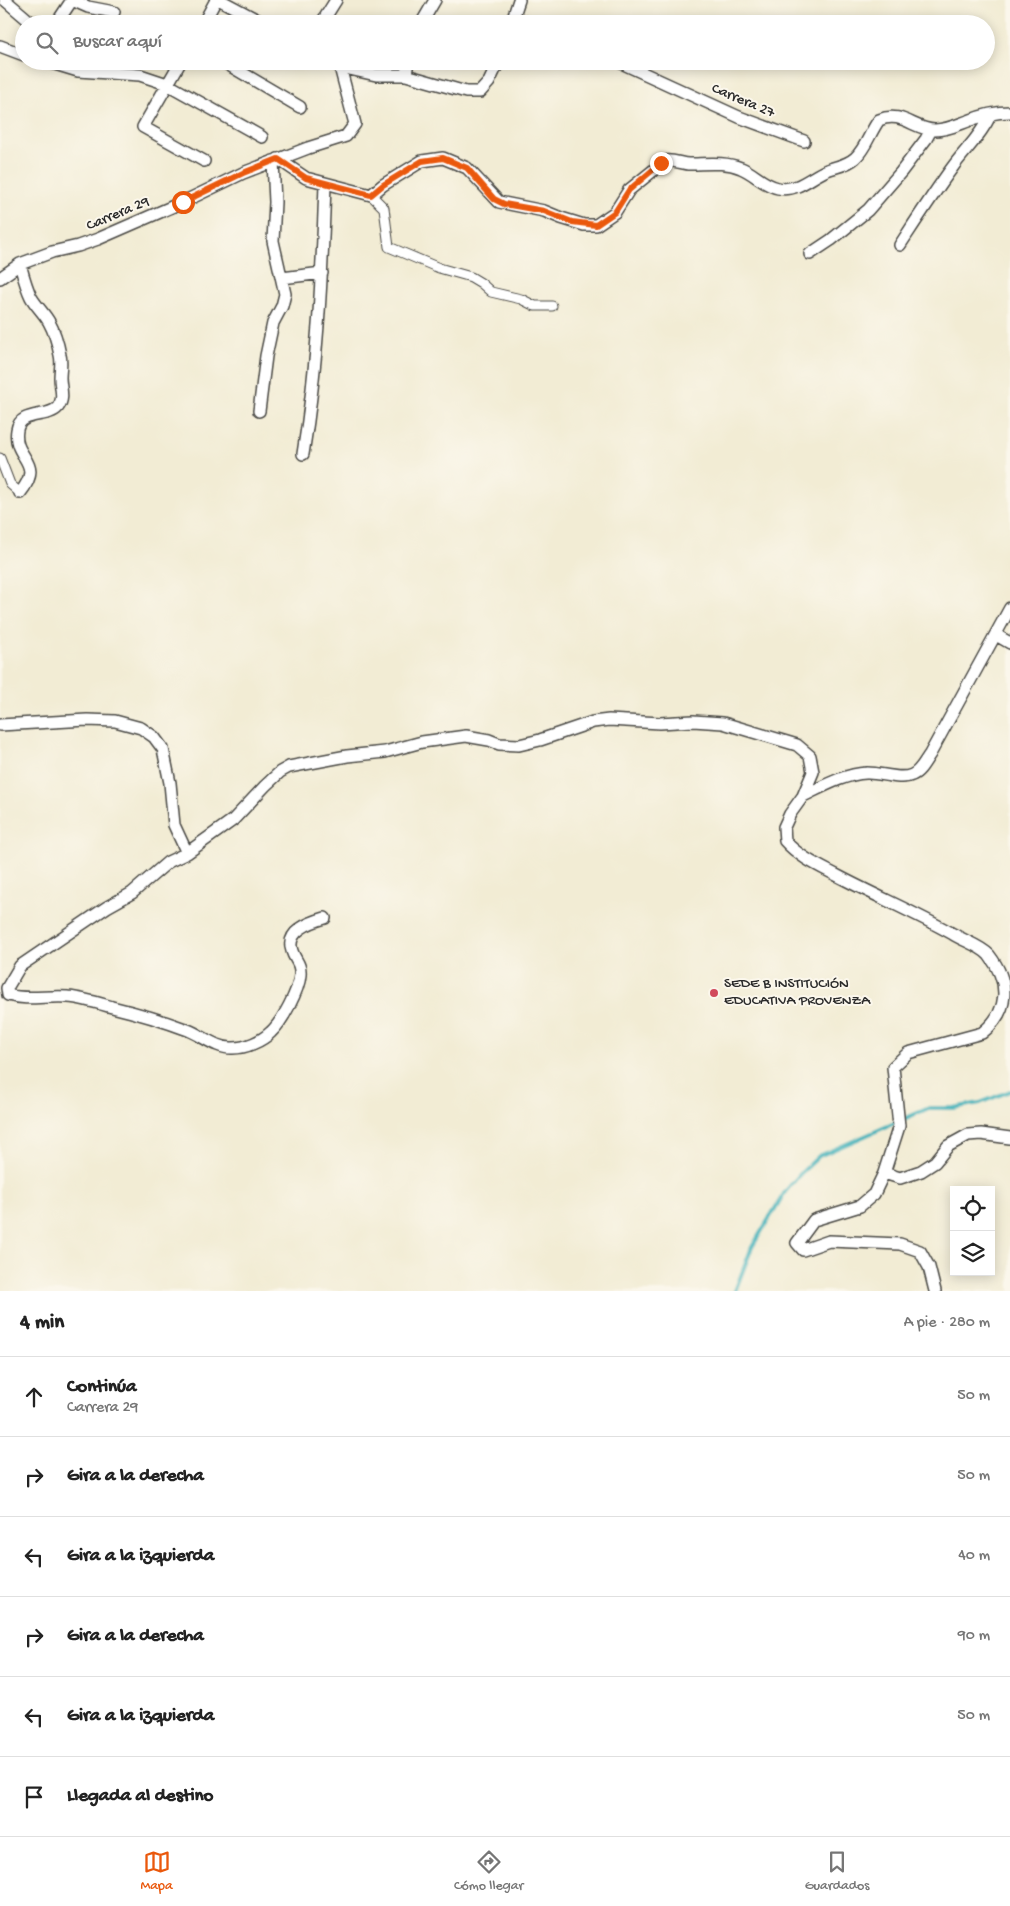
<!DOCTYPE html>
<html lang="es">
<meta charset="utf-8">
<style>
:root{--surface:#fff;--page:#f2f2f2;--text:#222;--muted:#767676;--line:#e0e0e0;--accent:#ea580c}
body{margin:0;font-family:"Gochi Hand",sans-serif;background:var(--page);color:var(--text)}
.controls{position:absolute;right:15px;bottom:15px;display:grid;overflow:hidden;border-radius:0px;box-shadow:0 2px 12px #0003}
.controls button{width:45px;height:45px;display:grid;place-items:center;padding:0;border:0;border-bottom:1px solid var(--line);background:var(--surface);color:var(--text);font:25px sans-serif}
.stop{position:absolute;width:15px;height:15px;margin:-11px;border:4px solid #ea580c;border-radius:50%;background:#fff}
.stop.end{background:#ea580c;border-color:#fff;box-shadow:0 1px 5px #0008}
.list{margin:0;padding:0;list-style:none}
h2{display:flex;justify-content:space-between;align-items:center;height:65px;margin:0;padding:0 20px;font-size:21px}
h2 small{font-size:16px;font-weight:400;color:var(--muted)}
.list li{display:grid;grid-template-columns:32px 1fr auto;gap:15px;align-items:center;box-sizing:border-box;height:80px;padding:0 20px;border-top:1px solid var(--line)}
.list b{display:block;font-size:19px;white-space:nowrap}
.list p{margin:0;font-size:16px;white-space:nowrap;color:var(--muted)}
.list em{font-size:16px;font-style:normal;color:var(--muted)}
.icon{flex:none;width:28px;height:28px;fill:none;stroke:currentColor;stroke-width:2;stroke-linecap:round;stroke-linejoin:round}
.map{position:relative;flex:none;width:1010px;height:1291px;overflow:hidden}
.search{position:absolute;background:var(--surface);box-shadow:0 2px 12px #0003;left:15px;right:15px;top:15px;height:55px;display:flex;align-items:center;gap:12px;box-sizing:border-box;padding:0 18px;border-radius:28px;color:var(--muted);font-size:19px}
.sheet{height:545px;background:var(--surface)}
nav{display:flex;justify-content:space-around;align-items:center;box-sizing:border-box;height:70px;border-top:1px solid var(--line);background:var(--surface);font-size:14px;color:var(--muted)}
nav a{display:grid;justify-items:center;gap:2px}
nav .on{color:var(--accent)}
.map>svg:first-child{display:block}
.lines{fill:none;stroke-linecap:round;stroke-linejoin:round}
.stream{stroke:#41b1b9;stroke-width:4}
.pedestrian-casing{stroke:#494844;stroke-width:11}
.minor-casing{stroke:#494844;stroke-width:14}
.pedestrian{stroke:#fff;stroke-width:9}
.minor{stroke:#fff;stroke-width:11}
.route{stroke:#ea580c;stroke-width:6}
.poi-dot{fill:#d1495b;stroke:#fbf7ec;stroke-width:2}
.labels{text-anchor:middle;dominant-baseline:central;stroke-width:4;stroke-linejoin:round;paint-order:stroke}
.street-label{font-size:15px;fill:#2b2b2b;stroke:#fbf7ec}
.poi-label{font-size:15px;fill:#2b2b2b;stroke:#fbf7ec;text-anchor:start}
</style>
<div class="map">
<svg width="1010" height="1291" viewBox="0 0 1010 1291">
<rect width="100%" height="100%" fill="#fbf7ec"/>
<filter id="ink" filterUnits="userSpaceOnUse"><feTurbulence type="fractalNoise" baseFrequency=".02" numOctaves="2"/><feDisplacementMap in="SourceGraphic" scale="10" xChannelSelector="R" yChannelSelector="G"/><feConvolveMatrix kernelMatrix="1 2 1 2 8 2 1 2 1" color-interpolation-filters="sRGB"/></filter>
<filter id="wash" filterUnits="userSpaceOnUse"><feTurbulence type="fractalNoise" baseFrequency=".0096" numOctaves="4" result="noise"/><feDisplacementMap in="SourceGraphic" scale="20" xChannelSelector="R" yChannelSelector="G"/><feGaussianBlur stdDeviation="1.12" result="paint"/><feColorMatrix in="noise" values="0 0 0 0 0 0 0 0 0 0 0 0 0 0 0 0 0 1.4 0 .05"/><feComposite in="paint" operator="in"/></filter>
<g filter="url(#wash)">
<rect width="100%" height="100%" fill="#f2ecd4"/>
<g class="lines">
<!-- stream -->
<path class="stream" d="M735,1291L752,1247L785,1192L801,1173L819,1156L929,1108H953L980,1103L1010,1091"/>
</g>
</g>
<g filter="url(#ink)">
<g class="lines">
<defs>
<path id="pedestrian" d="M371,195L384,208L389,247L439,268L471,277L481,283L491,292L521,299L535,306H552
M0,458L10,484L20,493"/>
<path id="minor" d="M5,0L33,24
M220,0L265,24
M513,16L530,24
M56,24L72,0L88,7L114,12
M203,24L216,0
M321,24L336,0
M421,24L435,0
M511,24L519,0
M0,46L24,55
M45,61L78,71L140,75L167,84L262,137
M181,61L143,127L204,161
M222,61L300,107
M331,61L340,67L376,75H406L466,92H480L489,82L499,61
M617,61L739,117L804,141
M406,75L408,61
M278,159L306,178L371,195L383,185L422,161L443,158L467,168L499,202L544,211L561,218L584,225H596L615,212L629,190L665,161C673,160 680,163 688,164C706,164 724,161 741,168C754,173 763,185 778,188C798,192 810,177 827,170C837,166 846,166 855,158C866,148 870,132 879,120C902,110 914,130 935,130C947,130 957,125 968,121C980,116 997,112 1010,112
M900,245C917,219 933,194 952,168C965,150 980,137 990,116
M810,254L831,240L868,210L901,172L926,139L931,130
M0,278L20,264L52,252L78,246L98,239L183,202L243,173L308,148L346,136L355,124L340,67
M282,278L322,273
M259,411L266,356L273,323L282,306L285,294L273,241L275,202L273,161
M303,454C318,363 322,276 325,184
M20,493C46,461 12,459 17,430C20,410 48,419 58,407C65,398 60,388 60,378C60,370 62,362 60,355C58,344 54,331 49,322C44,313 36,306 31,297C26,287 23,275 20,264
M996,635L1010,643
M0,725L87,720L115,721L141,728L154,737L163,749L170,783L174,825L187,853
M803,796C822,787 845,774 866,773C880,772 899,781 912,775C920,772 925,761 930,754L1010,608
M325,918C311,922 285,931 292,951C295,961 301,963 300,975C299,990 282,1022 271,1032C262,1041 246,1048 233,1048C217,1049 203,1036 188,1030C164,1021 137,1013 112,1007C98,1003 82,998 68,997C48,995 27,1001 8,995L7,988L20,966L107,907L132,893L168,862L187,853L233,820L265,786L280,772L289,767L347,756L385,752L422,742L466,736L489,740L499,744L519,745L540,740L593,722L609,720L660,723L693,721L723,723L797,745L810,756L813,772L803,796L790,814L784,827L785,841C799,857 819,866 838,876C876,896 916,913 953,934C964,941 981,946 989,955C1010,982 1010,1011 982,1033L908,1053L893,1067L899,1126L884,1173L874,1194L860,1206L814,1220L797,1243L803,1250L829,1241L900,1244L920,1251L929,1267L935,1291
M884,1173L900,1178L921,1171L935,1162L948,1146L968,1135L981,1134L1010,1138"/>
</defs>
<!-- pedestrian casing -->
<use href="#pedestrian" class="pedestrian-casing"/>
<!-- minor casing -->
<use href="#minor" class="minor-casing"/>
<!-- pedestrian -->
<use href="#pedestrian" class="pedestrian"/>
<!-- minor -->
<use href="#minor" class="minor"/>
</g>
</g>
<g class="lines" filter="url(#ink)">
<!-- route -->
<path class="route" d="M183,202L243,173L278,159L306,178L371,195L383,185L422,161L443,158L467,168L494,199L504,204L544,211L572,222L596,225L615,212L629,190L661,163"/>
</g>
<!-- markers -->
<circle class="poi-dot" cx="714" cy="993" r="5"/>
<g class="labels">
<!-- street labels -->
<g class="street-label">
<text transform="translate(743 101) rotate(23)">Carrera 27</text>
<text transform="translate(118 214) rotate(-23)">Carrera 29</text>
</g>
<!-- poi labels -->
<g class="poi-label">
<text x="724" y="984">SEDE B INSTITUCIÓN<tspan x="724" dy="17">EDUCATIVA PROVENZA</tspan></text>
</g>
</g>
</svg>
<div class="controls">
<button><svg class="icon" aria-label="locate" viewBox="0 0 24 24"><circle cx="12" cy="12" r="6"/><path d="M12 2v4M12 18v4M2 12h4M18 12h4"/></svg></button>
<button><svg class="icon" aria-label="layers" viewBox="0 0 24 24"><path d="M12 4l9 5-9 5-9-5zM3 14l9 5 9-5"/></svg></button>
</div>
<div class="stop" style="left:183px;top:202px"></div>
<div class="stop end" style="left:661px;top:163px"></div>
<div class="search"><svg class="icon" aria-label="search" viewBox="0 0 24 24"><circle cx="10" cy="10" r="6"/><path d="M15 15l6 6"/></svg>Buscar aquí</div>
</div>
<section class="sheet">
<h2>4 min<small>A pie · 280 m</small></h2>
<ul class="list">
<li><svg class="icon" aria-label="ahead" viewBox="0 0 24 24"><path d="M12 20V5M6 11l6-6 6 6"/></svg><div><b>Continúa</b><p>Carrera 29</p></div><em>50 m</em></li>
<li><svg class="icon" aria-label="right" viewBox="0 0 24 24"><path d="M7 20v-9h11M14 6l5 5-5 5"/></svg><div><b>Gira a la derecha</b></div><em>50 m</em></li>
<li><svg class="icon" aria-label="left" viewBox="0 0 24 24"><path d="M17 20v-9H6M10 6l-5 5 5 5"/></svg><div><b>Gira a la izquierda</b></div><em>40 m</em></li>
<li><svg class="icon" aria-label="right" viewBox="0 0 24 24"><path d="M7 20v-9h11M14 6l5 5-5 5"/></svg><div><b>Gira a la derecha</b></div><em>90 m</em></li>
<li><svg class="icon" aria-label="left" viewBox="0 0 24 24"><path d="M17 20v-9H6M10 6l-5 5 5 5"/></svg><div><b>Gira a la izquierda</b></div><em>50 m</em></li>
<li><svg class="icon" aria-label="arrive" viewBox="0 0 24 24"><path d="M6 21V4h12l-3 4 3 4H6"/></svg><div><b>Llegada al destino</b></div></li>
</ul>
</section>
<nav>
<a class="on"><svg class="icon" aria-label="map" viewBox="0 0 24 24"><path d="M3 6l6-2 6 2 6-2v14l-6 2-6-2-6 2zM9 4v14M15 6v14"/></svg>Mapa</a>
<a><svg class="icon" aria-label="directions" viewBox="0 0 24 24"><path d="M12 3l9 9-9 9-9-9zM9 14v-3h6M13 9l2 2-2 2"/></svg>Cómo llegar</a>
<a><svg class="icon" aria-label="saved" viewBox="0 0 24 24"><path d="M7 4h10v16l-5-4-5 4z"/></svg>Guardados</a>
</nav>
